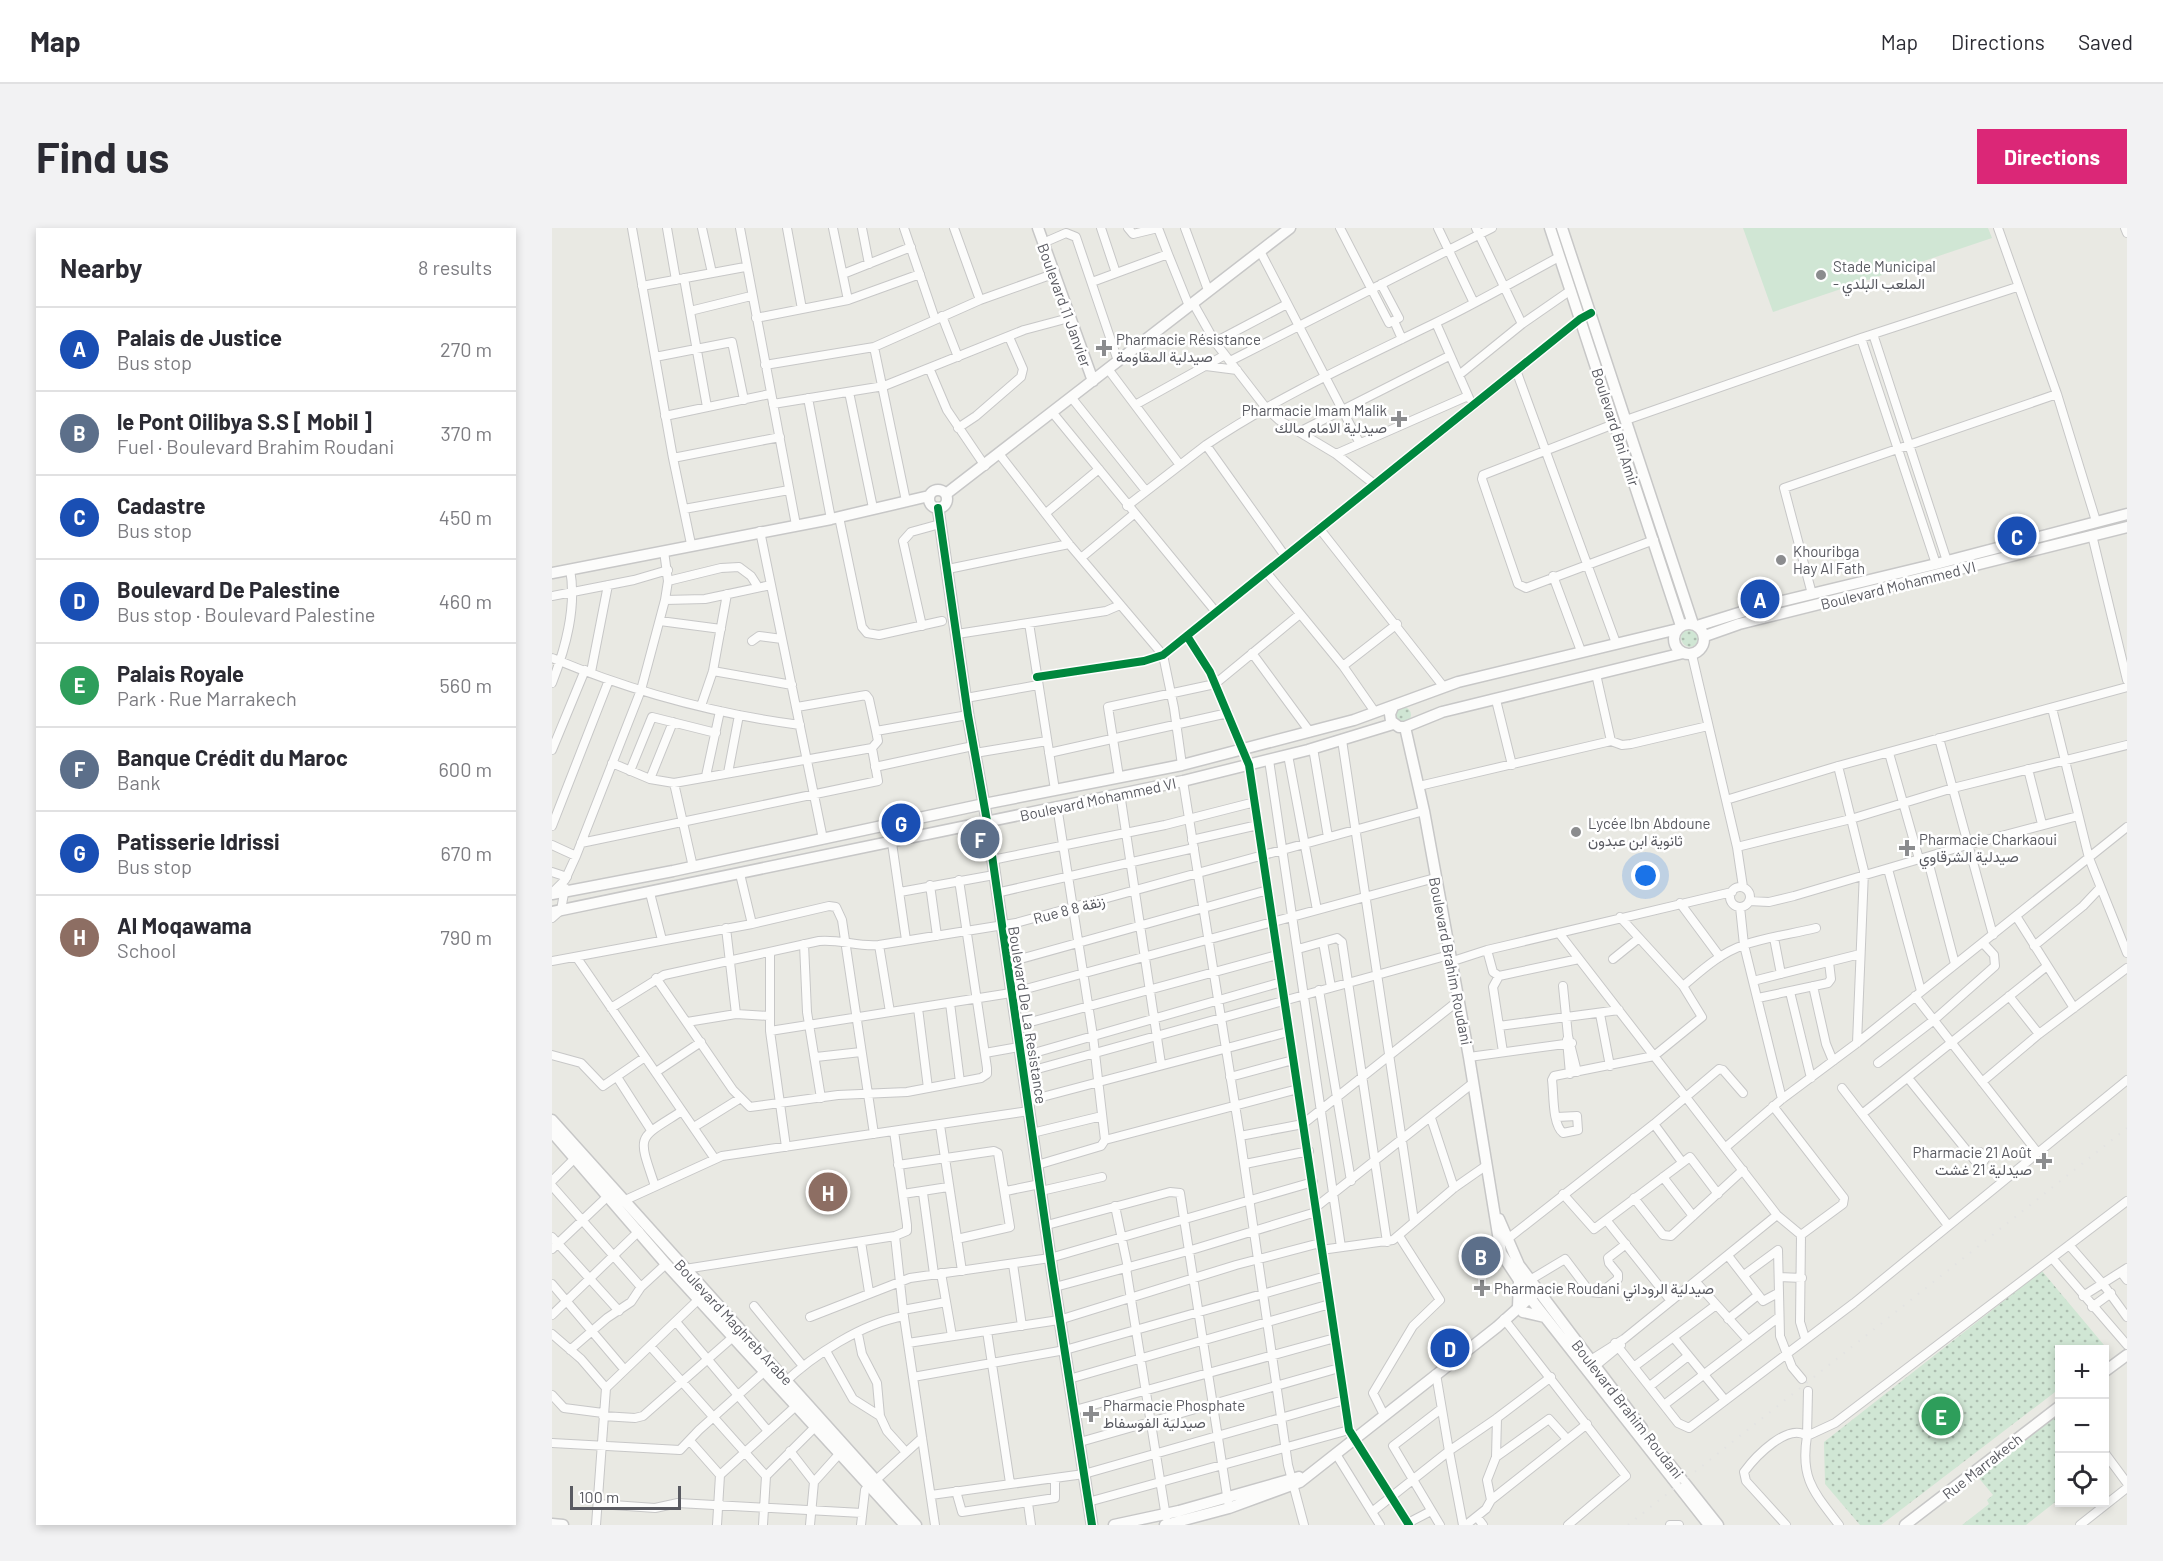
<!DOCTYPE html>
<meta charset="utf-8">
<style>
:root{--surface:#fff;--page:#f2f2f3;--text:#2b2b33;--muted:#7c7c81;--line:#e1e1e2;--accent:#db2777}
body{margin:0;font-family:Barlow,Vazirmatn,sans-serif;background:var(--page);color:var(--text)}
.controls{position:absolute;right:18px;bottom:18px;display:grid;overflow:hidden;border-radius:0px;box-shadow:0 3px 9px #0003}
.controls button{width:54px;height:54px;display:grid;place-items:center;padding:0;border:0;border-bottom:2px solid var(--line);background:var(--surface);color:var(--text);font:30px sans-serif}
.scale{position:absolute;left:18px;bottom:15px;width:111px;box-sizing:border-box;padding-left:6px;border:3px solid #595a61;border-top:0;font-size:16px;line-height:21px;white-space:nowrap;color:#595a61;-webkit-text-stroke:4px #fff;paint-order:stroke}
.you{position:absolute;left:1094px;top:648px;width:21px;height:21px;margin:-15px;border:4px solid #fff;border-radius:50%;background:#1a73e8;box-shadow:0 0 0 9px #1a73e833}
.badge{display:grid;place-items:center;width:39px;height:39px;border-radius:50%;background:var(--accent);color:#fff;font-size:20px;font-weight:700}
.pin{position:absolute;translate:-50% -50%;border:3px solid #fff;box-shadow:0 2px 6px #0006}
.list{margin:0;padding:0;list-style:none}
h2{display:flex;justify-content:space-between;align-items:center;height:78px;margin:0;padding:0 24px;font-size:26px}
h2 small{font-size:20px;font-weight:400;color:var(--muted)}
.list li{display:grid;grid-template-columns:39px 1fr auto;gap:18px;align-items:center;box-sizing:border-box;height:84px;padding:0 24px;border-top:2px solid var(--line)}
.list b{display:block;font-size:22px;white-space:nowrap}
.list p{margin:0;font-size:20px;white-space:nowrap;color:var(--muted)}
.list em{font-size:20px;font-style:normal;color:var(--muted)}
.icon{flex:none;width:33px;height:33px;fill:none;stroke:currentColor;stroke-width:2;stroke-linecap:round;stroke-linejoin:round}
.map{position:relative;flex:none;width:1575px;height:1297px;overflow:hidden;border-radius:0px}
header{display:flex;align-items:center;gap:36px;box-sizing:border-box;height:84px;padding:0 30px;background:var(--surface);border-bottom:2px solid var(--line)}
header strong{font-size:28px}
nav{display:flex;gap:33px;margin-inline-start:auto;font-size:21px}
.intro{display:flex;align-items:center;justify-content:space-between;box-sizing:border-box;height:144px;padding:0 36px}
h1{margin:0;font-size:42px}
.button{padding:15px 27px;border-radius:0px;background:var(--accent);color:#fff;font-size:21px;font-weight:700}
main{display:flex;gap:36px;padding:0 36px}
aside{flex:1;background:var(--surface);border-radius:0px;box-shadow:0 3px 9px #0003}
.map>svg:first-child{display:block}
.grass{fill:#d0e6d4}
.park{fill:url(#park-dots)}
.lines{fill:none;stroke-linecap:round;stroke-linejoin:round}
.minor-casing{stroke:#c7c7c7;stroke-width:10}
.tertiary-casing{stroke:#c7c7c7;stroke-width:13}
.secondary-casing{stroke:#c7c7c7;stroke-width:13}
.minor{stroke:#fcfcfb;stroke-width:8}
.tertiary{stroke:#fcfcfb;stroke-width:10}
.secondary{stroke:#fcfcfb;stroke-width:10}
.rail{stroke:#e3e3e2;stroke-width:2;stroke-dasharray:1.5 8;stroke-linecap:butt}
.cycleway-casing{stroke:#fff;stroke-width:11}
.cycleway{stroke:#00873e;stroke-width:8}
.poi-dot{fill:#8b8c8e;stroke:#fff;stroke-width:2}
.labels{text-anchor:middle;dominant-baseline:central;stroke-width:5;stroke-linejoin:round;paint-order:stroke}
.poi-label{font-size:15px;fill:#595a61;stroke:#fff;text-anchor:start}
.street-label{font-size:15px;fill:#595a61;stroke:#fff}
</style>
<header>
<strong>Map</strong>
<nav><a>Map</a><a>Directions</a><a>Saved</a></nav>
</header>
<div class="intro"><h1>Find us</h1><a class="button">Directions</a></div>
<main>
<aside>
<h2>Nearby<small>8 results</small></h2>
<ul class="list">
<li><span class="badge" style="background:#1a4fb4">A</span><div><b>Palais de Justice</b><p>Bus stop</p></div><em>270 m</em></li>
<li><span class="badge" style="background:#5c6f8a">B</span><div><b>le Pont Oilibya S.S [ Mobil ]</b><p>Fuel · Boulevard Brahim Roudani</p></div><em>370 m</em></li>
<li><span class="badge" style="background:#1a4fb4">C</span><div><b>Cadastre</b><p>Bus stop</p></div><em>450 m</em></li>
<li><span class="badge" style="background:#1a4fb4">D</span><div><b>Boulevard De Palestine</b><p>Bus stop · Boulevard Palestine</p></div><em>460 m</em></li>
<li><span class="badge" style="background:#2e9e5b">E</span><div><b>Palais Royale</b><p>Park · Rue Marrakech</p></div><em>560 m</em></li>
<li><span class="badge" style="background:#5c6f8a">F</span><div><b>Banque Crédit du Maroc</b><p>Bank</p></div><em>600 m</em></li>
<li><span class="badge" style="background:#1a4fb4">G</span><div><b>Patisserie Idrissi</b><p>Bus stop</p></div><em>670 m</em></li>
<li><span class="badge" style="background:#8d6e63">H</span><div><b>Al Moqawama</b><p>School</p></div><em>790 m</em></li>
</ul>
</aside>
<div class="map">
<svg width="1575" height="1297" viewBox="0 0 1575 1297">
<defs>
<pattern id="park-dots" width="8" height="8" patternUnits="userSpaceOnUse" patternTransform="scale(1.5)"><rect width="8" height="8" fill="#d0e6d4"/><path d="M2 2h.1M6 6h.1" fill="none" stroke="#acbdaf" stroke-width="1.8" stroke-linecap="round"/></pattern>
</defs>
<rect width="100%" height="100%" fill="#e9e9e3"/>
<!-- grass -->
<path class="grass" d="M1191,0H1436L1440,10L1221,84Z"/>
<!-- park -->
<path class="park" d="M1129 410a9 9 0 1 1 18 0a9 9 0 1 1-18 0Z
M843 487a8 8 0 1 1 16 0a8 8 0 1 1-16 0Z
M1490,1043L1557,1123L1553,1127L1552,1122H1508L1507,1161L1329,1297H1308L1273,1256L1272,1214Z
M1507,1185V1271L1474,1297H1410L1437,1276L1435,1272L1441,1267L1426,1249Z"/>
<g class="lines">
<defs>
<path id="minor" d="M80,0L121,230
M115,0L124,52
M150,0L160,45
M188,0L244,297
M235,0L250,81
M281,0L296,72
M310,0L317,36
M352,0L383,91
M402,0L428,72
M549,0L564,45
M576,0L581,6L606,0L616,26
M633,0L656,62
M788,0L837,95L847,90L829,56
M886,0L922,75
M924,0L970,96
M1446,0L1505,166L1544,293
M1573,0L1575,5
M491,15L514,5L524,9L566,133
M708,23L807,214
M291,46L359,19
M132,50L155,179
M540,54L616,26L637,78
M90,58L193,39
M641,75L663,114L714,180L727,192L784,226L822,256
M138,83L199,68
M390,88L406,129
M204,90L296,72L368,46
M842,93L850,111
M884,95L917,170
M1321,106L1395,333
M1309,110L1384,336
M663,114L735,76
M322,119L354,273
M103,129L180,114L192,172
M678,133L940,0
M213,137L322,119L428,72L501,46
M654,138L685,142
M556,141L628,237
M378,142L395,182L433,238
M964,142L1064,415
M907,147L970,96L1019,62
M297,164L321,280
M519,169L594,263
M256,170L279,291
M221,176L332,158L472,102L517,90
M583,177L673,127
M500,184L664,384
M113,188L218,166
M1074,192L1309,110L1465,59
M1062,196L931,247L930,251L966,356L974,360L1102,312
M406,200L424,188L469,149L471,141L457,109
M747,204L897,128
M654,217C725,169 805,133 883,95C925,75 966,51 1007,29
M784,226L916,168
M448,227L517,316L611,427L622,480L630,537
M575,278L654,217L733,328
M132,281L237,262
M494,285L547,241
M287,289L310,399L315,405L327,407L390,393
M767,300L891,458
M208,303L271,611
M1540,307L1575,452
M139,316L121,230L228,209
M529,330L582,286
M396,341L517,316
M714,344L791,438L823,484
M1001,348L1029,423
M116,353L169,340L187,339L199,348L206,359
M1260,366L1232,260L1505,166
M0,368L82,352L116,342
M113,372L153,371L219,357
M108,393L169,401
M477,395L503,562
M370,398L351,313L359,304L388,296
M405,406L554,383L568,377
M635,408L658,444L697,537L797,1202L857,1297
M200,413L207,408L230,411
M700,425L758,504
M1140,427L1185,619L1191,659
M0,430C79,463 164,486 248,497
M791,438L845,396
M161,443L240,457
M39,444L56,357
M1044,446L1059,513
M485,449L592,433L611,427L1030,90
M0,455C14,419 25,379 18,341
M414,470L486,457
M944,472L960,537
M149,478L161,443L175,366
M245,479L314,467L317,471L324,503L416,487
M1500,480L1537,630L1575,725
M1387,510L1441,707
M790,512L862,993
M320,520L326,513L324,503
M761,520L776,609
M0,522L33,442
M423,525L495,513
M497,525L676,485
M1337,525L1367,631
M736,527L765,682
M717,532L789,1019
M1286,538L1312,643L1305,815
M323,539L421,518
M1476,541L1490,596
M78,543L100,489L164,505
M176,545L187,487
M154,548L168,483
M567,549L556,479L663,456L748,386
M98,551L121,494
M631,553L688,908L736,1237L752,1297
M122,555L141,639
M867,558L1059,513L1070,517L1079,516L1156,498
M568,565L609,836
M1174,572L1286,538L1575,459
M505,578L541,808L553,912
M0,598L57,452
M640,612L706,597
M29,615L326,553L320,520L122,555L98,551L60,535
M340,615L354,712
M0,617L24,628
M1185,619L1299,591L1401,560L1575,517
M1375,629L1403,736
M440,632L613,597L703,574
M1336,641L1369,763
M0,644L15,649
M188,646L200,696
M378,657L385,708
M1178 669a10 10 0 1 1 20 0a10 10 0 1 1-20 0Z
M348,664L442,647
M0,665L13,652L24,628L89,462L113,372L116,353L112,323
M98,665L110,712
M444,665L642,620
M1197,673L1217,674L1242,668L1415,617L1526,588
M1128,675L1168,729
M1188,679L1192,717L1230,871
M1464,688L1522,780
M1068,689L1131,758
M0,690L9,682L13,660
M174,700L184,786
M1007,705L1225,987L1249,1007L1248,1094L1253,1110
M1222,710L1229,746
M771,714L779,759
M252,716L255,784L269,870
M327,717L338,784
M1482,718L1531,678L1548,660
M746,721L785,710L790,714L835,1014
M935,722L941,744L947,748L1027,731
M25,730L163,931
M1061,731L1087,710
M0,733L200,696L277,678L284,679L290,692L322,906
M898,734L935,722L1180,664
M454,735L716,662
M947,748L941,759L951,824
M104,750L181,862L198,879L286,867L355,864L429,850L435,846V840L407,652
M1201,753L1308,726
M1011,758L1016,808L1025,844
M1261,758L1274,816L1281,833
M767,762L799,953
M1238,764L1259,850
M1363,768L1485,924
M1457,768L1487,806
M1206,770L1276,755L1279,751L1277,734
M398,775L408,854
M59,780L112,747L267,713C288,711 306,719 327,717L464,695L872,583
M366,780L376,860
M1048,786L1058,838
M135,794L184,786L217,788
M464,798L725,727
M947,798L1067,782
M218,803V724
M1015,812L1018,846
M433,825L467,819
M0,827L29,835L51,858L93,829
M264,829L309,824
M468,829L730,754
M917,829L1020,815
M1326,835L1382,792L1443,738L1442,727L1431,715
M104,844L149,814
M471,845L897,727
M65,849L99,902
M678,849L741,832
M1356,850L1424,934L1430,935L1433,931L1428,924L1422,929
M1430,854L1487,806L1575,740
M1290,860L1395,996
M475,873L736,804
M1221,878L1292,970L1291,976L1249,1007
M1310,886L1495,738
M1005,889L1025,888L1026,902L1011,905C1000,896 1002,866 1000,852L1002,848L1102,828L1150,789L1131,758C1149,743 1168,725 1192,717C1215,709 1240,706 1264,700
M879,890L902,960
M1102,896L1130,934
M388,897L410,1043
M142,899L187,871
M342,903L355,997V1003L343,1008
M480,905L550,888
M688,908L751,896L906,773
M234,919L218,803L459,765L883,650
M1174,919L1230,871L1305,815L1575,599
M693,936L757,923
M346,937L442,923L446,925L458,999L405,1011
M485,937L549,918L553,912L746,861
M1111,949L1141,988
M0,953L23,930
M0,958L89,1059
M103,958C85,905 85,912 130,883
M454,963L488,956
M489,963L550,949
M371,965L382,1046
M351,966L396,959
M1011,966L1042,1001L1138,929L1166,966
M1082,970L1111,1007L1119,1008L1191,942
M69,974L170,928L477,883
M563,978L576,1040
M764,979L921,855
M1055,993L1119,1073
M495,997L618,964L628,965L676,1274
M0,1009L67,1083
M953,1013L1102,896L1167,841L1171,842L1191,865
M309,1014L317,1064
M1517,1017L1551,1056L1575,1089
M0,1021L56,968
M769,1022L841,1012L902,960L935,937
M1177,1029L1211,1073L1226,1065
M1500,1030L1575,1117
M461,1036L470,1098
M574,1040L614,1289
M133,1041L343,1008L351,1082L383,1297
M1569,1044L1575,1052
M389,1045L400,1108
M1192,1047L1226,1022L1228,1108L1240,1139L1250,1151
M1227,1049L1250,1050
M978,1052L1013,1031L1038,1064L1048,1065L1066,1051V1046L1057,1035L1056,1030L1074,1016
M1144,1054L1195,1111
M0,1056L72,1141
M503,1059L636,1023L764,984
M1531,1068L1575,1040
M202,1078L251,1138
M1540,1079L1559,1065
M351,1082L394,1074
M0,1087L87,1003
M258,1089L358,1050L498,1030L761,954
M952,1091L1074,1248L1016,1297
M1176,1091L1206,1067
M125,1095L216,1203
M435,1103L458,1255
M0,1106L29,1131L54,1160
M306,1106L310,1126L325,1155L328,1188L335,1203L353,1223
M1122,1110L1172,1171
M356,1115L507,1092L684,1037L768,1015
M1063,1115L1126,1195L1137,1200L1302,1075L1575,852
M99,1119L214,1248
M18,1122L55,1090L79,1074L89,1059L114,1036
M274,1123L301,1171L328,1188
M1034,1135L1072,1111L1225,987
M1083,1138L1164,1077
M1041,1140L1069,1117
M361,1149L513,1122L774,1048
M517,1151L778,1076
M231,1156C261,1127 311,1095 352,1088
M1098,1158L1136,1128
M0,1167L12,1180L51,1185
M1112,1177L1227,1089
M523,1182L783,1110
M832,1187L821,1165L861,1098L888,1072L847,1008
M51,1188L83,1190L91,1188L181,1109
M138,1213L168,1247
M528,1214L787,1140
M0,1215L128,1222L147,1202L213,1143
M238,1223L262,1254
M1552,1224L1575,1255
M784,1226L828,1297
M944,1229L945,1190
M404,1263L410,1284L503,1270V1250
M379,1267L532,1246L792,1172
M939,1272L935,1252L944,1229L997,1191L1015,1211
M536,1274L797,1202
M476,1275L479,1297
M47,1276L103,1280L126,1275L310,1285
M820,1284L897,1223L884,1146
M925,1289L931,1297
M856,1295L879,1283
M44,1297L54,1160L147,1071
M165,1297L168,1247L245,1177
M211,1297L214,1248L265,1197
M258,1297L262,1254L288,1225
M309,1297L313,1262L370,1210
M888,1297L841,1218L889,1181
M911,1297L897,1223L945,1190L999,1149
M914,1297L934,1281L939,1272L1035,1196
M1118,1297H1127
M1234,1297L1194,1253L1192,1244C1203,1229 1236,1194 1255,1208L1256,1163
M1287,1297C1262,1264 1248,1251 1255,1208L1283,1195L1575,973
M1528,1297L1575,1260"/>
<path id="tertiary" d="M486,0L541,153
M377 271a9 9 0 1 1 18 0a9 9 0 1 1-18 0Z
M394,266L738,0
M386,280L416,487L435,593L500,1042L540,1297
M0,345L279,291L377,268
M0,892L364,1297
M0,904L114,1036L353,1297
M1552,1144L1575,1127
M0,1296L11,1297
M562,1297L627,1283L747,1249
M613,1297L677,1280L748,1254L945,1099L983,1065
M1353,1297L1508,1178"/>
<path id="secondary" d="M998,0L1129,398
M1010,0L1141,396
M1122 411a15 15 0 1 1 30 0a15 15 0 1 1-30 0Z
M1145,398L1206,379L1384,336L1575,286
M1153,408L1187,396L1575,299
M841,479L838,486L839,493L847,499H853L890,484L1131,425
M853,499L872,583L917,829L949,1025L982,1075L1157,1297
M0,666L121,643L432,576L630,537L802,492L906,454L1126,401
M0,684L631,553L756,522L841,496
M947,991L967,1037L1090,1200
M966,1079L967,1054
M971,1084L993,1089
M1112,1229L1166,1297"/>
</defs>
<!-- minor casing -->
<use href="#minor" class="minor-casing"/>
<!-- tertiary casing -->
<use href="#tertiary" class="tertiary-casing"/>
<!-- secondary casing -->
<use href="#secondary" class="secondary-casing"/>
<!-- minor -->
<use href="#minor" class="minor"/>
<!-- tertiary -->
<use href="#tertiary" class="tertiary"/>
<!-- secondary -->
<use href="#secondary" class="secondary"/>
<!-- rail -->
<path class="rail" d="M1076,1297L1575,900"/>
<defs>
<path id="cycleway" d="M386,280L416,487L435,593L500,1042L540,1297
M635,408L658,444L697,537L797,1202L857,1297
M485,449L592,433L611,427L1028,91L1039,85"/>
</defs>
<!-- cycleway casing -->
<use href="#cycleway" class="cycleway-casing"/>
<!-- cycleway -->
<use href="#cycleway" class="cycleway"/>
</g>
<!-- markers -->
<g class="poi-dot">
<circle cx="1269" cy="47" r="6"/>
<path d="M549 111h6v6h6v6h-6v6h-6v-6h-6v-6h6z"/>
<path d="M844 182h6v6h6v6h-6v6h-6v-6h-6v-6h6z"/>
<circle cx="1229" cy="332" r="6"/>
<circle cx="1024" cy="604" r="6"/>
<path d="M1352 611h6v6h6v6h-6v6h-6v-6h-6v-6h6z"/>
<path d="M1489 924h6v6h6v6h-6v6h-6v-6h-6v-6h6z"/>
<path d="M927 1051h6v6h6v6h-6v6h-6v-6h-6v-6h6z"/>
<path d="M536 1177h6v6h6v6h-6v6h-6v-6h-6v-6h6z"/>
</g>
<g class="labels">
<!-- poi labels -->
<g class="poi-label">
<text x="1281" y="38">Stade Municipal<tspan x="1281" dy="17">- الملعب البلدي</tspan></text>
<text x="564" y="111">Pharmacie Résistance<tspan x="564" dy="17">صيدلية المقاومة</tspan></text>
<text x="835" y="182" text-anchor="end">Pharmacie Imam Malik<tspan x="835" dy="17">صيدلية الامام مالك</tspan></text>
<text x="1241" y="323">Khouribga<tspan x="1241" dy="17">Hay Al Fath</tspan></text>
<text x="1036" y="595">Lycée Ibn Abdoune<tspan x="1036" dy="17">ثانوية ابن عبدون</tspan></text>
<text x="1367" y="611">Pharmacie Charkaoui<tspan x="1367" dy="17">صيدلية الشرقاوي</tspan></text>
<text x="1480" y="924" text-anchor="end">Pharmacie 21 Août<tspan x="1480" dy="17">صيدلية 21 غشت</tspan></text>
<text x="942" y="1060">Pharmacie Roudani صيدلية الروداني</text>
<text x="551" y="1177">Pharmacie Phosphate<tspan x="551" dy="17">صيدلية الفوسفاط</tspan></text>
</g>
<!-- street labels -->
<g class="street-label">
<text transform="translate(513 77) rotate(70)">Boulevard 11 Janvier</text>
<text transform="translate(1064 199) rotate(72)">Boulevard Bni Amir</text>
<text transform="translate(1346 357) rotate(-14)">Boulevard Mohammed VI</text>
<text transform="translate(546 571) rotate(-12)">Boulevard Mohammed VI</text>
<text transform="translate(517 681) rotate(-15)">Rue 8 8 زنقة</text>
<text transform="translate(899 733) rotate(79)">Boulevard Brahim Roudani</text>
<text transform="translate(476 787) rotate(81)">Boulevard De La Resistance</text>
<text transform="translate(182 1094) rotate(47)">Boulevard Maghreb Arabe</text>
<text transform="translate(1076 1181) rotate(52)">Boulevard Brahim Roudani</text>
<text transform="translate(1430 1238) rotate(-38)">Rue Marrakech</text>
</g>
</g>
</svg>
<div class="controls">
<button>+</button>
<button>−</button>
<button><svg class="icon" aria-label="locate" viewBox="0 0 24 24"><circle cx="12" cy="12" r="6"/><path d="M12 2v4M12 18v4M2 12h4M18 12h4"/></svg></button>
</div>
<div class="scale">100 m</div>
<div class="you"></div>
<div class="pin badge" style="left:1208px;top:371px;background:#1a4fb4">A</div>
<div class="pin badge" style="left:929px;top:1028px;background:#5c6f8a">B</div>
<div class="pin badge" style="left:1465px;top:308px;background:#1a4fb4">C</div>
<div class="pin badge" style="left:898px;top:1120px;background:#1a4fb4">D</div>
<div class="pin badge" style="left:1389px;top:1188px;background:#2e9e5b">E</div>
<div class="pin badge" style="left:428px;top:611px;background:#5c6f8a">F</div>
<div class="pin badge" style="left:349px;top:595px;background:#1a4fb4">G</div>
<div class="pin badge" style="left:276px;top:964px;background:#8d6e63">H</div>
</div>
</main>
